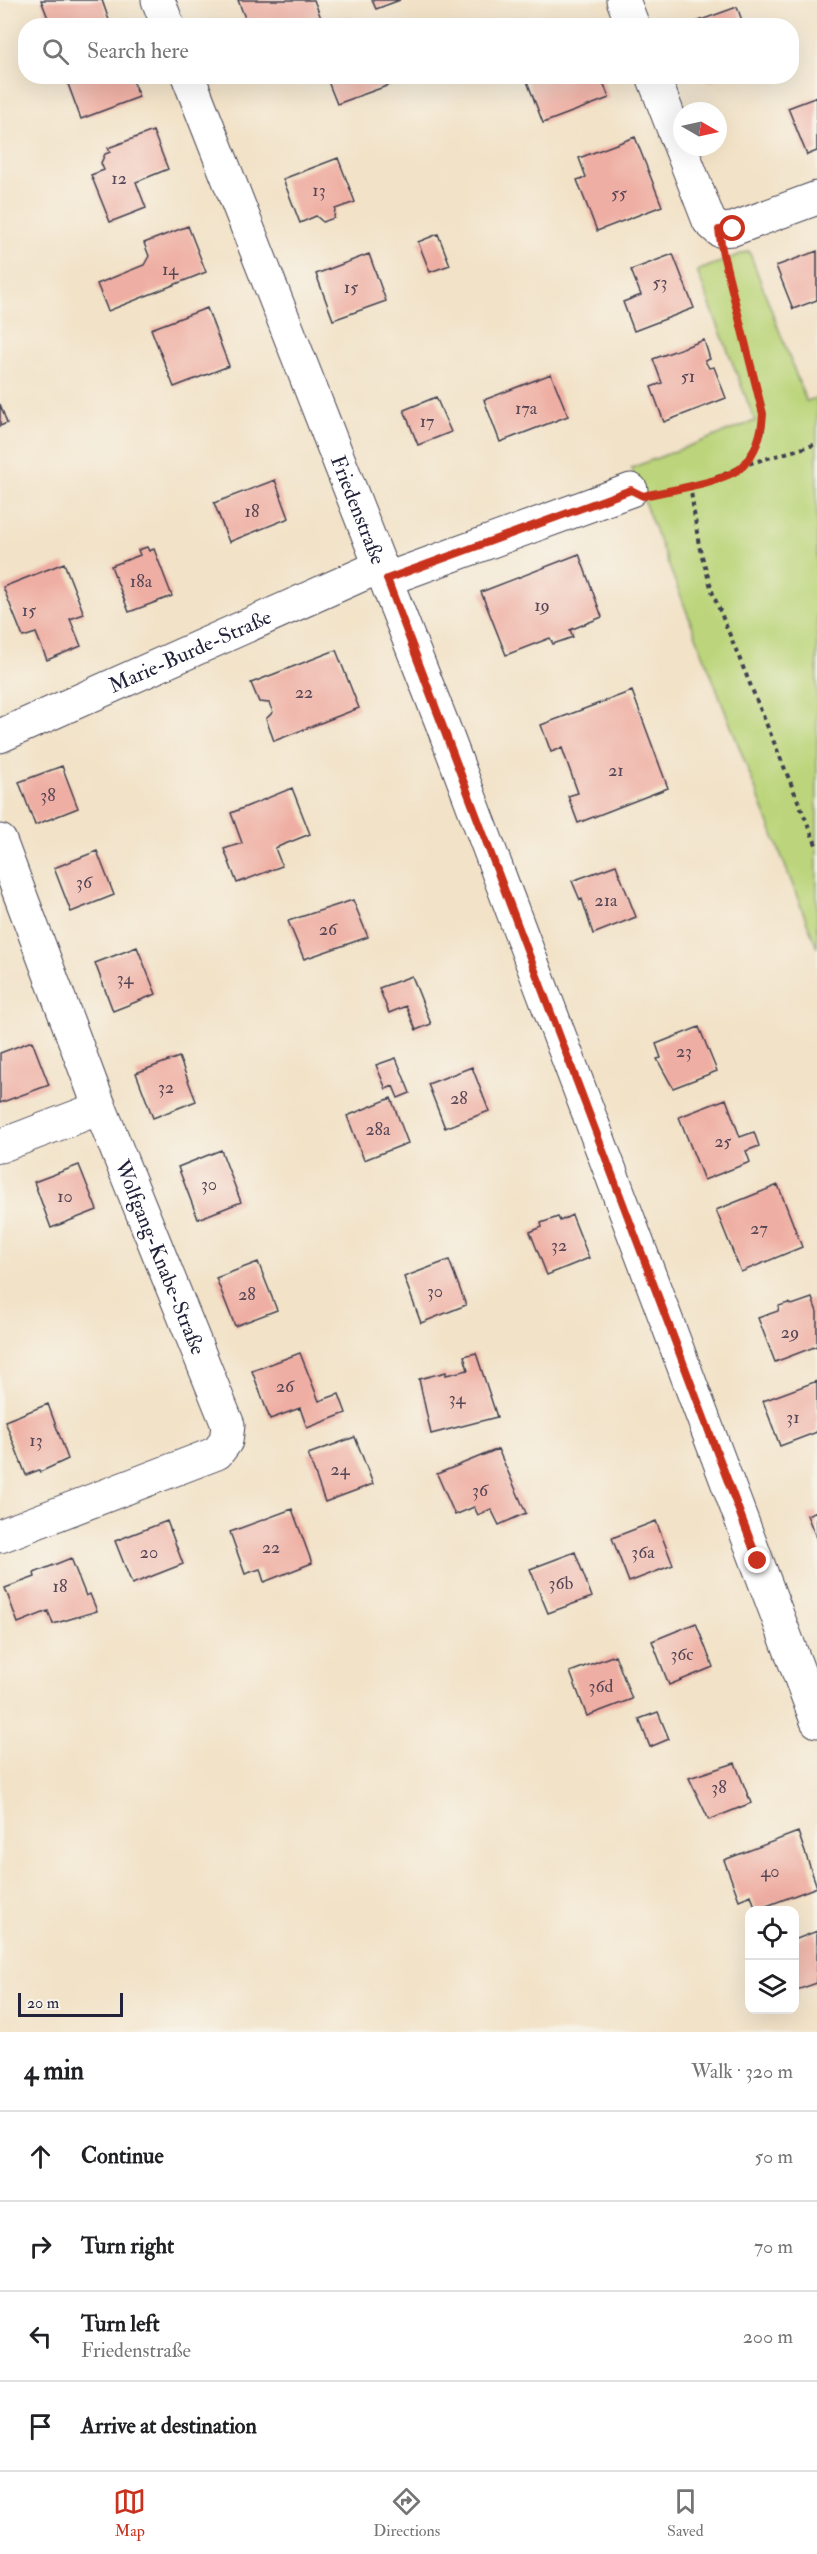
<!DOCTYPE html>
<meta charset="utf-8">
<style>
:root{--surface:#fff;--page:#f2f2f2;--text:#202124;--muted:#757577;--line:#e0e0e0;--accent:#c8321e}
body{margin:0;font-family:"IM FELL Double Pica",serif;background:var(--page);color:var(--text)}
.controls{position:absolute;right:18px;bottom:18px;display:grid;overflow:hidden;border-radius:12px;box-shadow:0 6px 24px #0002}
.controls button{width:54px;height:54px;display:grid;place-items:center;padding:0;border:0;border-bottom:2px solid var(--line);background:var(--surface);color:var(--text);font:30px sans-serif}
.compass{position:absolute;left:673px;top:102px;width:54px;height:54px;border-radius:50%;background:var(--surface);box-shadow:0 6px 24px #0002;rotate:99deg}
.scale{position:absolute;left:18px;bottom:15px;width:105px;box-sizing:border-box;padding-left:6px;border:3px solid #22223b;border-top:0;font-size:16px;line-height:21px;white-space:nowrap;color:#22223b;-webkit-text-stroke:4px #f7f3e8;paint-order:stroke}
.stop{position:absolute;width:18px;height:18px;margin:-14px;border:4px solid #c8321e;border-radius:50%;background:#fff}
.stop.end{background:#c8321e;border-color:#fff;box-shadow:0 2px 6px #0008}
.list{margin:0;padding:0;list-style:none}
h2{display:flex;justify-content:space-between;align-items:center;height:78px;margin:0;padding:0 24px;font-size:26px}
h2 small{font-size:20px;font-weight:400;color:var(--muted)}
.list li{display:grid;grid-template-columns:39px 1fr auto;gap:18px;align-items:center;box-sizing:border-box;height:90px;padding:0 24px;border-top:2px solid var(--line)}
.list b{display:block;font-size:22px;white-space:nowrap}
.list p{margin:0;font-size:20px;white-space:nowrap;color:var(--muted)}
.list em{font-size:20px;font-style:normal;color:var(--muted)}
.icon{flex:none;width:33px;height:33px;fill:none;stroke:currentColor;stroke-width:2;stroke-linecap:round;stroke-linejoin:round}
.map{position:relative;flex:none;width:817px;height:2032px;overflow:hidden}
.search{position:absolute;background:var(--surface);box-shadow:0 6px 24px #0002;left:18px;right:18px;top:18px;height:66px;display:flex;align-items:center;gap:15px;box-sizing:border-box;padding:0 21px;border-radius:24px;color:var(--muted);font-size:22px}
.sheet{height:438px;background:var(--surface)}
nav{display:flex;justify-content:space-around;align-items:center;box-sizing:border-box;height:84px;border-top:2px solid var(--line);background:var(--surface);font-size:16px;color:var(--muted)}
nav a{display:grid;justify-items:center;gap:3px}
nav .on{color:var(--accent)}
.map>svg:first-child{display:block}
.green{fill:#bcd57b;stroke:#6f7c5b;stroke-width:1.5}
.building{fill:#efaea3}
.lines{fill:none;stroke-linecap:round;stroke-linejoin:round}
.minor-casing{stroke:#413f50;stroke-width:35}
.path{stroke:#413f50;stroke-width:4;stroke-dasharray:4.5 4.5;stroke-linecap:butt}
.minor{stroke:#fff;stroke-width:33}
.route{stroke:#c8321e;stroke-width:8}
.labels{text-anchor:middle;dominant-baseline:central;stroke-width:4.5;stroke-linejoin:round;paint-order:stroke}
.number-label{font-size:18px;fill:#554555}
.street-label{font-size:21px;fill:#22223b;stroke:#f7f3e8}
</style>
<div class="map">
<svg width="817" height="2032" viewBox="0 0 817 2032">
<rect width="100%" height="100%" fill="#f7f3e8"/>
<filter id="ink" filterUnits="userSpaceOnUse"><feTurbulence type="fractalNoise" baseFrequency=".0167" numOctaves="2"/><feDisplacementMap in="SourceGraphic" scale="12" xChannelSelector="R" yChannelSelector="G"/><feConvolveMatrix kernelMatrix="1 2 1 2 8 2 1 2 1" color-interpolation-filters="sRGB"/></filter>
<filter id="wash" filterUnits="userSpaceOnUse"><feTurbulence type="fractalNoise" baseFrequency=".008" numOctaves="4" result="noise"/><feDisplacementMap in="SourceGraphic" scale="24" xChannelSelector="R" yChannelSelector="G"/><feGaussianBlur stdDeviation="1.35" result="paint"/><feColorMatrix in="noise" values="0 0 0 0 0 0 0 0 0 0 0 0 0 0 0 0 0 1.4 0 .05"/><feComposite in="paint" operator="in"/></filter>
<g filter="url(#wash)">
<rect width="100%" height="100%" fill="#f2e2c7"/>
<!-- green -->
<path class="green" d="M749,251L806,401L817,398V948L631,468L755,421L697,271Z"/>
<g id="blocks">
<!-- building -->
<path class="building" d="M41,0H102L111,26H51Z
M238,0H314L324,26H248Z
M372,0H400L376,9Z
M737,7L744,26H687V25Z
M65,76H131L139,97L81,119Z
M334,76H393L395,83L337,104L327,79Z
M525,76H601L609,98L543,123Z
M707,76H722V77L709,82Z
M817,97V151L807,155L788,108Z
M153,131L168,169L136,182L146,208L110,222L91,175L104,170L101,163L105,154L110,152L108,148Z
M635,137L662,206L597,231L577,180L586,177L579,158Z
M338,158L355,202L335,209L334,218L323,222L316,216L300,223L283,179Z
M188,226L206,272L108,311L97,284L144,265L149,256L144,243Z
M438,234L450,265L430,272L418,242Z
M817,251V300L793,309L776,266Z
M369,254L386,301L333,320L316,274Z
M673,254L694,308L634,331L623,302L641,295L631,270Z
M207,308L229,366L174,387L151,329Z
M704,340L710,359L705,361L709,368L714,367L726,398L664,422L651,387L662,383L653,359Z
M551,374L568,416L500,442L484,400Z
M436,397L451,432L418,445L404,410Z
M0,404L7,423L0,426Z
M275,480L289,518L229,542L214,503Z
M147,547L149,551L154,549L172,596L129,612L111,566L140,555L138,550Z
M579,554L602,617L570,630L573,637L553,644L550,638L506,655L481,592Z
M64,563L84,614L70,619L81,646L47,660L36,633L23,637L3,587Z
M336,650L359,708L274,741L266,719L273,712L269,703L259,702L251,683Z
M632,691L668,788L578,823L568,796L578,793L562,748L551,752L541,725Z
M62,766L78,808L35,825L19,782Z
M292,788L310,834L275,848L282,866L237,883L224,849L242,843L231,813Z
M97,851L114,895L71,912L54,868Z
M616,865L636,917L593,934L582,899L580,900L572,881Z
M353,900L368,937L304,959L288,921Z
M137,947L156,994L113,1011L95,963Z
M412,976L431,1024L416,1030L406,1006L389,1013L379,988Z
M699,1027L717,1071L673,1088L657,1059L661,1058L656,1044Z
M32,1041L49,1085L0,1103V1053Z
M179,1057L196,1101L153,1118L136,1073Z
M396,1058L410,1093L398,1098L393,1086L386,1089L376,1065Z
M472,1067L489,1111L445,1128L428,1084Z
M391,1098L408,1143L364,1160L347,1116Z
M726,1099L740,1137L754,1132L759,1146L746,1151L750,1162L704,1180L679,1117Z
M221,1150L241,1202L198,1219L178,1167Z
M79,1165L97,1210L51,1228L34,1182Z
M778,1185L802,1247L741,1272L716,1210Z
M572,1215L589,1258L547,1275L530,1232L542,1227L541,1223L558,1217L560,1221Z
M449,1260L466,1305L421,1323L404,1277Z
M258,1262L277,1310L235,1326L216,1278Z
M812,1298L817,1312V1346L775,1362L758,1318L778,1311L779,1306L788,1303L792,1305Z
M300,1353L319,1401L339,1394L346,1413L307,1428L300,1408L270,1419L252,1371Z
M476,1353L497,1417L431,1434L419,1379L446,1372V1375L468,1370L464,1356Z
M817,1381V1432L780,1446L763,1401Z
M48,1404L68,1459L40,1472L39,1470L26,1475L5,1421Z
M355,1437L373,1484L325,1502L308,1454Z
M498,1449L526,1513L499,1525L491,1509L478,1515L474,1507L455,1515L437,1474Z
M292,1509L312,1563L264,1582L260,1569L245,1574L230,1532Z
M817,1511V1540L807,1515Z
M167,1521L183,1564L132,1584L115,1541Z
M656,1521L673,1565L629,1582L612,1538Z
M575,1552L592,1597L548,1613L530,1569Z
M71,1558L86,1596L90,1594L97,1611L53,1624L48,1611L18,1623L5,1588L35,1577L34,1573Z
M696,1623L713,1667L669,1685L652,1641Z
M615,1655L632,1699L587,1716L570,1672Z
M658,1712L669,1739L650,1747L639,1719Z
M735,1763L751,1803L709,1820L689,1778Z
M798,1832L817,1887L756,1910L751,1895L739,1900L724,1860Z
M817,1931V1983L794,1991V1940Z"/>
</g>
</g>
<g filter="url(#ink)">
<use href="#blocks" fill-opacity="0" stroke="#413f50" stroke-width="1.5"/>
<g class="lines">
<defs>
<g id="minor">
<path d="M158,0L168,26"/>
<path d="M623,0L633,26"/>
<path id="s1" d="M188,76L443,726L817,1721"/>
<path d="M653,76L709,221L719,230L733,229L817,198"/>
<path d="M387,579L631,490"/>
<path id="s2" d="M0,736L381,566"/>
<path id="s3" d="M0,841L100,1108L228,1425L226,1441L217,1453L0,1536"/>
<path d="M0,1146L100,1108"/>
</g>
</defs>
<!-- minor casing -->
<use href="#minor" class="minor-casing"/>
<!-- path -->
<path class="path" d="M725,263L763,414L762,434L742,467
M690,485L699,546L713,594L817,847
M664,492L709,481L751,463L817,444"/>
<!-- minor -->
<use href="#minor" class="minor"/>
</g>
</g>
<g class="lines" filter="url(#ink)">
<!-- route -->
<path class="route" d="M733,229L719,230L722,250L763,414C762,433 756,452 743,466C727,482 666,491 643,496L631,490L387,579L758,1561"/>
</g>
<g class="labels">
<!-- number labels -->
<g class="number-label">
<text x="119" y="178">12</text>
<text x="319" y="190">13</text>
<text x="619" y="193">55</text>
<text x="170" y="269">14</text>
<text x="660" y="282">53</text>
<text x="351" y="287">15</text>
<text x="688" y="376">51</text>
<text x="526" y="408">17a</text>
<text x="427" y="421">17</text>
<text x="252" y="511">18</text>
<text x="141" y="581">18a</text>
<text x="542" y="605">19</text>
<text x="29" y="610">15</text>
<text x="304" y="692">22</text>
<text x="616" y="770">21</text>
<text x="48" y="795">38</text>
<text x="84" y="882">36</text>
<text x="606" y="900">21a</text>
<text x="328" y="929">26</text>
<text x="125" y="978">34</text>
<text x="684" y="1051">23</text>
<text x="166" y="1087">32</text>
<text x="459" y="1098">28</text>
<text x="378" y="1129">28a</text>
<text x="723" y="1141">25</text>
<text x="209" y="1184">30</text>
<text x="65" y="1196">10</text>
<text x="759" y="1228">27</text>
<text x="559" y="1245">32</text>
<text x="435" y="1291">30</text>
<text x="247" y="1294">28</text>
<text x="790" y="1332">29</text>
<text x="285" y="1386">26</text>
<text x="457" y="1398">34</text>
<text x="793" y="1417">31</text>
<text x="36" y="1440">13</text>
<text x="340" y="1469">24</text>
<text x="480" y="1490">36</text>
<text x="271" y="1547">22</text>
<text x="149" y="1552">20</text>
<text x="643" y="1552">36a</text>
<text x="561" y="1583">36b</text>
<text x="60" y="1586">18</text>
<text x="682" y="1654">36c</text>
<text x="601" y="1686">36d</text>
<text x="719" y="1787">38</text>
<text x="770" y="1871">40</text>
</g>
<!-- street labels -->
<g class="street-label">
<text stroke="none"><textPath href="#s1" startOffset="466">Friedenstraße</textPath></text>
<text stroke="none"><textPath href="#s2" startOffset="208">Marie-Burde-Straße</textPath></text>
<text stroke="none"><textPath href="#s3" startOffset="446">Wolfgang-Knabe-Straße</textPath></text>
</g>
</g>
</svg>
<div class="controls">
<button><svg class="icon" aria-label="locate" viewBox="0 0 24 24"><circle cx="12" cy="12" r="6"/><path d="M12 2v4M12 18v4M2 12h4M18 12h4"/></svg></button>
<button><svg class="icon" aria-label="layers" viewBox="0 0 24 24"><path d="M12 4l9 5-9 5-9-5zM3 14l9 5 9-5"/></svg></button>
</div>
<svg class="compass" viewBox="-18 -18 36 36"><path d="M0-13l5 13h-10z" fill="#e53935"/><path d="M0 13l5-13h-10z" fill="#757577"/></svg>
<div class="scale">20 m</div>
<div class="stop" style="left:733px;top:229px"></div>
<div class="stop end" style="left:758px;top:1561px"></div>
<div class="search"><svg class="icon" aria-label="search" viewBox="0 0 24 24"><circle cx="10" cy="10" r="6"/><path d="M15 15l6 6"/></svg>Search here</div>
</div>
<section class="sheet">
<h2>4 min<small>Walk · 320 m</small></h2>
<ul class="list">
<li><svg class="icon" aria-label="ahead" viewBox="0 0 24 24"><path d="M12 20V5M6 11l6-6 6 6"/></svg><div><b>Continue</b></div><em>50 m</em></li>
<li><svg class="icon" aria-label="right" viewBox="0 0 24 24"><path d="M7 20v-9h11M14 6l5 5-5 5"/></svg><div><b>Turn right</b></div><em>70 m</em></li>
<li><svg class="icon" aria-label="left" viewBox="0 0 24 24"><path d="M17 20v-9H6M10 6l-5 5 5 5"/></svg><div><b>Turn left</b><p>Friedenstraße</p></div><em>200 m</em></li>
<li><svg class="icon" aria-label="arrive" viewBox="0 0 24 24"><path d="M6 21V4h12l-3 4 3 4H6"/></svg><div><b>Arrive at destination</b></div></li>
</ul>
</section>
<nav>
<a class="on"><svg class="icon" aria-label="map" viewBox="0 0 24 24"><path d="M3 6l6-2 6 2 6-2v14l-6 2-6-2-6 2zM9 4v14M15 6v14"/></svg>Map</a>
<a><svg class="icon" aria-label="directions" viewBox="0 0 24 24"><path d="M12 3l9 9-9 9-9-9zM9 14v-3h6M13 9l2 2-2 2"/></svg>Directions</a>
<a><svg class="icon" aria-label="saved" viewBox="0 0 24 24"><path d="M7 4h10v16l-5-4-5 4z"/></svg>Saved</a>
</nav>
